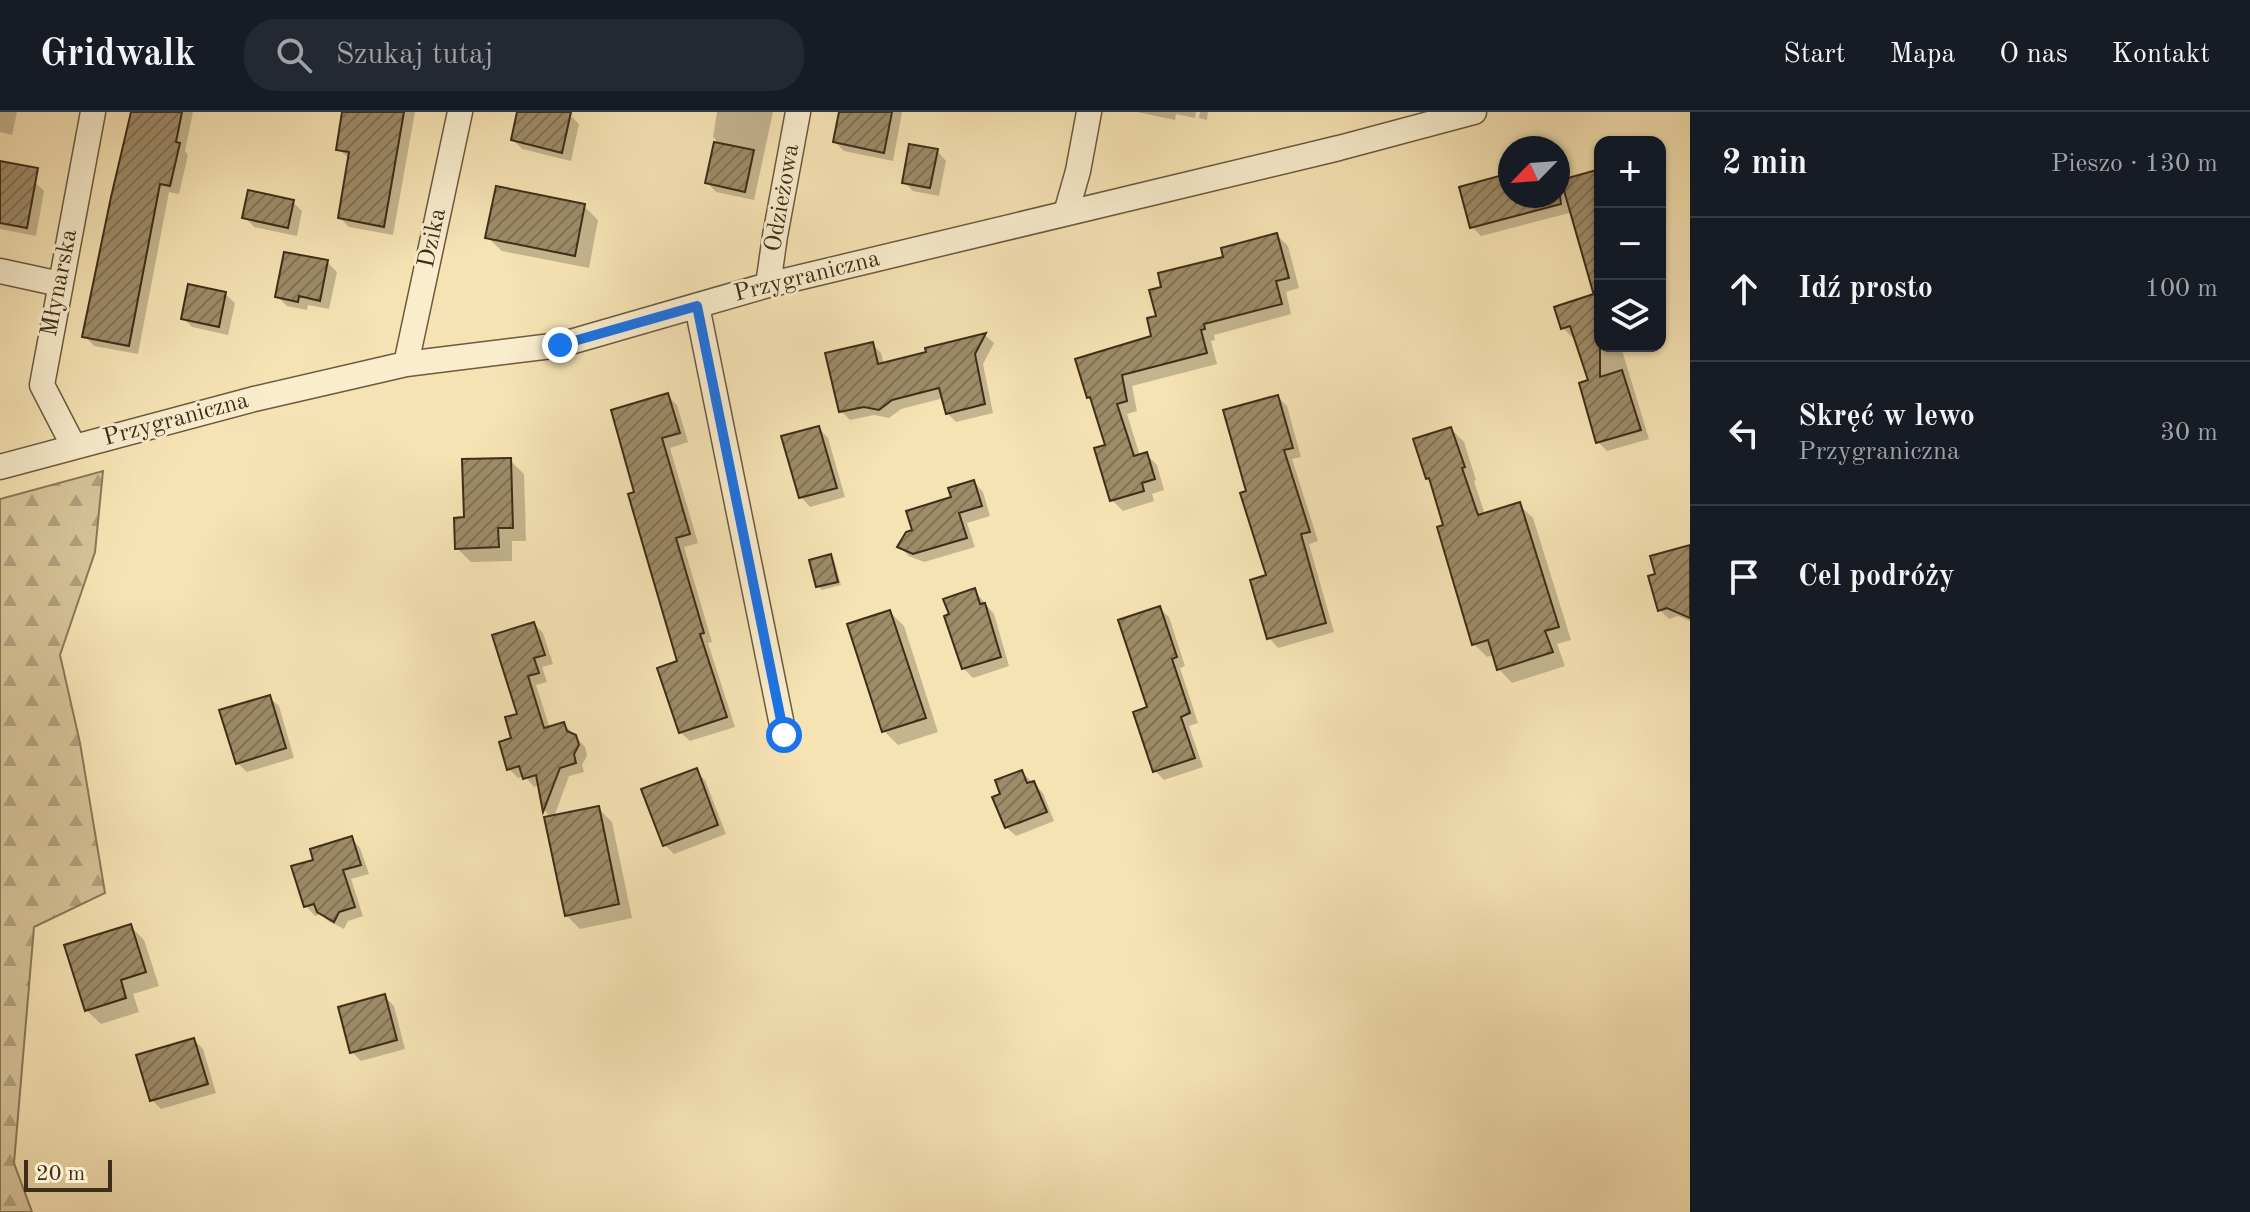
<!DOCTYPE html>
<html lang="pl">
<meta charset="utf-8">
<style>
:root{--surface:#171b24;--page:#242831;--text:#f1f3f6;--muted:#9ea1a6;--line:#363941}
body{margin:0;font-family:"Old Standard TT",serif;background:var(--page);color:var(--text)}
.controls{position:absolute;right:24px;top:24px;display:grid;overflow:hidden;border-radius:16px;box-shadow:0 2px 6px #0004}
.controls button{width:72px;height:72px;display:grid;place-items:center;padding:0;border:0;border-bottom:2px solid var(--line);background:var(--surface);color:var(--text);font:40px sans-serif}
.compass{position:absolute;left:1498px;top:24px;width:72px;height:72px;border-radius:50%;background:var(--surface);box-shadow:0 2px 6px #0004;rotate:245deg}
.scale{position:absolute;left:24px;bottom:20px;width:88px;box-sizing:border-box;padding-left:8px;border:4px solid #3e2d18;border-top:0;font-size:22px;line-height:28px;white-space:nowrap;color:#3e2d18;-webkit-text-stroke:6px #f9edce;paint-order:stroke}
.stop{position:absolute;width:24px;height:24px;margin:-18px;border:6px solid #1a73e8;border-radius:50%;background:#fff}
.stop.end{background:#1a73e8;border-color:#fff;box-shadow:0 2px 8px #0008}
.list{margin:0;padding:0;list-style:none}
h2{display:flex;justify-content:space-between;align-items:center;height:104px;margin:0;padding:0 32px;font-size:34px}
h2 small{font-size:26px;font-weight:400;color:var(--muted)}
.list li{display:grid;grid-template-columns:52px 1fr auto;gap:24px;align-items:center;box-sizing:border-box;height:144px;padding:0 32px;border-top:2px solid var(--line)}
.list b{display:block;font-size:30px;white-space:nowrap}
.list p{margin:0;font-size:26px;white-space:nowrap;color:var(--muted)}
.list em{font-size:26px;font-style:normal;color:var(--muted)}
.icon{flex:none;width:44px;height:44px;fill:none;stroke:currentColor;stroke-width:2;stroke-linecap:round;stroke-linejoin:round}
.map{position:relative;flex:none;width:1690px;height:1100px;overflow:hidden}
header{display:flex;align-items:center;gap:48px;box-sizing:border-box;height:112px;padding:0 40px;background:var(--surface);border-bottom:2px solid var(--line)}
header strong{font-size:38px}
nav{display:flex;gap:44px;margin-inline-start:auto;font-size:28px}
.search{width:560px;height:72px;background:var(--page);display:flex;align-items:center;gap:20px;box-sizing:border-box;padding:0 28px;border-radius:32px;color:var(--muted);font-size:30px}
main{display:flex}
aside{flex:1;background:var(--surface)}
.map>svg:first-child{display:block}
.forest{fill:url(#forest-firs);stroke:#8a7858;stroke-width:2}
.shadow{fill:#0003}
.building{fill:url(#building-hatch);stroke:#3e2d18;stroke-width:2}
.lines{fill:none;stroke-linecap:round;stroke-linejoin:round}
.street-casing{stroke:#6c5a3f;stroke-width:27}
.street{stroke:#f9edce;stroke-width:24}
.route{stroke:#1a73e8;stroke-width:10}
.labels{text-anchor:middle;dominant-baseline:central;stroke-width:6;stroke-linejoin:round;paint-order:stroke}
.street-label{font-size:24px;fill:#3e2d18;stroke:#f9edce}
</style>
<header>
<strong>Gridwalk</strong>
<div class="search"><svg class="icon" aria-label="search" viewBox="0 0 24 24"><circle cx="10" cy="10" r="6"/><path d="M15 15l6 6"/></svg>Szukaj tutaj</div>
<nav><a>Start</a><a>Mapa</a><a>O nas</a><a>Kontakt</a></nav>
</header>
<main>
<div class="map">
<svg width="1690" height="1100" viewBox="0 0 1690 1100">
<defs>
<pattern id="forest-firs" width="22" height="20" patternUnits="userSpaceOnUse" patternTransform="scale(2)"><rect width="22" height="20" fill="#d7c499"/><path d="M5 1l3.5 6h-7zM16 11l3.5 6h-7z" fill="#b0a07c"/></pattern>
<pattern id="building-hatch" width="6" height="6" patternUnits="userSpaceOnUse" patternTransform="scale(2)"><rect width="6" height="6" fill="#9e8c69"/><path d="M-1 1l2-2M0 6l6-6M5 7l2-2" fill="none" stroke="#827355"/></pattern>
</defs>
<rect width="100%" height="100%" fill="#f6e3b4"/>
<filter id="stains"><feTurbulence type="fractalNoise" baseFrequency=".0025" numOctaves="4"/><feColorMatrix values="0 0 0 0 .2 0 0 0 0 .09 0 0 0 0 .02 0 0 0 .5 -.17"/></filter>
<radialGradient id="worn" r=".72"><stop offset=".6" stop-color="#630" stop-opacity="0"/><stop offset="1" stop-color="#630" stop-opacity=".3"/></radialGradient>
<!-- forest -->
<path class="forest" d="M103,359L95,440L60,543L80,631L105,781L34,815L14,1051L32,1100H0V387Z"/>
<!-- shadow -->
<path class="shadow" d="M0,0H17L12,23L0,20Z
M138,0H193L185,39L188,43L179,82L169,80L138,242L94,234L85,224Z
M344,0H415L393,123L349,115L340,106L350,47L338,37Z
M519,0H558L570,3L579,12L571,49L522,37L513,28Z
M717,0H773L754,88L716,80L707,70L716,28L713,25Z
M841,0H902L893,49L844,39L835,30Z
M1137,0H1196L1195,6L1176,2L1175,8Z
M1200,0H1208L1207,8L1199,6Z
M937,39L946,49L939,84L913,79L904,70Z
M1600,59V234H1624L1621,235L1649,327L1607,339L1598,330L1590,270L1576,224L1572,225L1563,216L1595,184L1573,100L1481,124L1472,115L1510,63V84H1558V71Z
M0,64L35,70L44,79L36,124L0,117Z
M293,90L302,99L297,124L254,115L245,105Z
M584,94L598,108L589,156L502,139L487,125Z
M1277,123L1288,134L1299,176L1286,180L1291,202L1214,223L1215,228L1211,229L1217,252L1132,274L1137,299L1127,302L1140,344L1146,342L1157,353L1164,378L1152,382L1154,389L1123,399L1112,388L1107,334L1093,289L1089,285L1154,225L1158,206L1225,146Z
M327,150L337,160L329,197L308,193L307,198L287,194L278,185Z
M225,182L235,191L228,223L192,215L183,206Z
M985,223L994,231L983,252L993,301L956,310L947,301L944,286L901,297L889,306L874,303L850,308L841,299L872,232L881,241L884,253L929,241L927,237Z
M667,283L677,293L688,330L670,336L698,431L684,435L712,530L708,531L735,615L690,629L680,620V550L637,381Z
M1278,285L1287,294L1301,345L1292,347L1318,429L1309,432L1334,520L1278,536L1269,526V464L1248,381Z
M819,316L828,326L845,385L810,395L801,385Z
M1451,317L1464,330L1476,368L1474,369L1485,403L1519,393L1533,406L1571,528L1557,532L1565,554L1512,571L1499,557L1494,543L1487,545L1474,532L1445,414L1432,371L1427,366Z
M510,348L524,362L526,429H512V449L471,450L457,436L467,407Z
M974,370L983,380L990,404L967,411L975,435L924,450L909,444L900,435L915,419Z
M1690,440V509L1678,504L1669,507L1660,498Z
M830,444L834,448L841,473L822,478L818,474Z
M974,478L994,502L1009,554L973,566L963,556Z
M1159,496L1169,505L1185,554L1180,556L1198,611L1189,614L1203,655L1164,668L1155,659Z
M890,500L904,514L938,620L898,633L884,619Z
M534,512L543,521L553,552L542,555L547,570L536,573L550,617L564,612L585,635L587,644L582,653L584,660L569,664L554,705L598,696L612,710L632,806L580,817L566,803L551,706L545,699L540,673L534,675L525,664L518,666L509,657Z
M269,585L279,594L294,646L247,660L237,651Z
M696,659L705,668L726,722L674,742L665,733Z
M1022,660L1043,681L1054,709L1016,724L1006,715L1003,683Z
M351,726L360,736L369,762L351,767L363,804L348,809L344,817L328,809L321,802L315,804L306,794L316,749Z
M130,814L144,828L159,874L133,882L139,900L101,912L86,898Z
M384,884L394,894L405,937L361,949L352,940Z
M194,928L203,937L216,981L161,997L152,988Z"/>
<!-- building -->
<path class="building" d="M131,0H182L176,30L180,31L170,74L160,72L129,234L82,225L111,85Z
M342,0H404L384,115L338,106L349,40L336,38Z
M517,0H571L562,41L511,28Z
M839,0H892L884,41L833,30Z
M714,30L754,38L745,80L705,71Z
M909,32L938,37L930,76L902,71Z
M0,49L38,56L27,116L0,111Z
M1600,57V179L1593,180L1561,68Z
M1510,61V84H1560L1561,92L1470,116L1459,75Z
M496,74L585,92L575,144L485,126Z
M248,78L294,88L288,116L242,106Z
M1277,121L1289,166L1276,169L1282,192L1204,212L1205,217L1201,218L1207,241L1122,263L1127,289L1117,292L1134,344L1147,340L1155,367L1142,371L1144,379L1110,389L1094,336L1105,333L1090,285L1087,286L1075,247L1151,224L1147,206L1156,204L1149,178L1161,175L1158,161L1223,145L1221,136Z
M284,140L328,148L320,189L299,184L298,190L275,185Z
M188,172L226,180L219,215L181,207Z
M1600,180V265L1622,258L1641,318L1596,331L1579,271L1588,268L1570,214L1561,217L1554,195Z
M986,221L975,242L985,292L946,302L939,276L892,288L879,298L864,295L839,300L825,241L873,230L878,252L926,240L925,236Z
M668,281L680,321L662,326L690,422L676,426L704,521L700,522L727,605L679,621L657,556L677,549L628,382L634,380L611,298Z
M1278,283L1293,336L1284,338L1310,420L1301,422L1326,511L1267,527L1250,468L1266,463L1240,381L1246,379L1223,298Z
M819,314L837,376L799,386L781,324Z
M1451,315L1465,355L1462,356L1478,403L1520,390L1559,515L1545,519L1553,540L1497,558L1488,528L1472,533L1437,415L1443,413L1429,366L1426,367L1413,327Z
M511,346L513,416H498L499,435L455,437L454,406L464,405L462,347Z
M974,368L982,394L959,401L967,426L913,442L897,435L906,420L912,418L906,399L951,385L948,376Z
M1690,433V506L1667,496L1658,499L1648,464L1655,462L1650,444Z
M831,442L838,470L816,475L809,448Z
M975,476L980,492L985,491L1001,545L962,557L944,504L949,502L943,487Z
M1160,494L1177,545L1172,547L1190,601L1181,605L1195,646L1153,660L1133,600L1147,595L1118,508Z
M890,498L926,606L882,620L847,512Z
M534,510L545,543L534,546L539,561L528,564L544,616L564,610L567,619L576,623L579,633L574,642L576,651L560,656L543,700L536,663L523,667L519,654L507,658L499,630L511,626L505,605L517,602L492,523Z
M270,583L286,636L236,652L219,598Z
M697,656L718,713L663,734L641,677Z
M1022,658L1027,671L1034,669L1047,700L1005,716L992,685L1000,682L995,668Z
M599,694L619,792L565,804L544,705Z
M352,724L361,753L343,758L355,795L339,800L334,810L317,800L314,792L304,795L291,754L313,748L310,737Z
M131,812L146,860L121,868L126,886L85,899L64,833Z
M385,882L397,928L350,941L338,895Z
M194,926L208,972L150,989L136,943Z"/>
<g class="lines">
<defs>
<path id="street" d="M1066,101L1078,59L1089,0
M0,159L60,172
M768,173L775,124L798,0
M697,194L784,623
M406,252L460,0
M74,335L42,273L93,0
M0,355L254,287L406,252L560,233L768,173L1339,36L1474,0"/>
</defs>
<!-- street casing -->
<use href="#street" class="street-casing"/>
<!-- street -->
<use href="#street" class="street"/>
</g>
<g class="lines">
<!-- route -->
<path class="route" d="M560,233L697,194L784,623"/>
</g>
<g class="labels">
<!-- street labels -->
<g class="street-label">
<text transform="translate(783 86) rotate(-80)">Odzieżowa</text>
<text transform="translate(433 126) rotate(-78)">Dzika</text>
<text transform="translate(807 165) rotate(-14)">Przygraniczna</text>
<text transform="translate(60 171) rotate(-79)">Młynarska</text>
<text transform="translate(176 308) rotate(-15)">Przygraniczna</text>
</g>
</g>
<rect width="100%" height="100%" filter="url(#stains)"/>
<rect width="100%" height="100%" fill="url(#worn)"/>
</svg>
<div class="controls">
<button>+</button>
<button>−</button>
<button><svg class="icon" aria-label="layers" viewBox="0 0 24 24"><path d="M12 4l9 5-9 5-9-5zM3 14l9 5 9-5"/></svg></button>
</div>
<svg class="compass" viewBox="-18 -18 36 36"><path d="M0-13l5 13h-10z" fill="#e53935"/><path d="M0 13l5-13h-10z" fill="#9ea1a6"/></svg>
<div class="scale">20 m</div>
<div class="stop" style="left:784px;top:623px"></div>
<div class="stop end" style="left:560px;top:233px"></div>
</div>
<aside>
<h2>2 min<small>Pieszo · 130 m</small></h2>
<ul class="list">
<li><svg class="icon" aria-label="ahead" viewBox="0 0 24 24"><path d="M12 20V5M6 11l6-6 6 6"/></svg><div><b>Idź prosto</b></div><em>100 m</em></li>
<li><svg class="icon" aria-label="left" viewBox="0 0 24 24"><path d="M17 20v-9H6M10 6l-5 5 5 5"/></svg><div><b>Skręć w lewo</b><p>Przygraniczna</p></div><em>30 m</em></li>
<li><svg class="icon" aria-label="arrive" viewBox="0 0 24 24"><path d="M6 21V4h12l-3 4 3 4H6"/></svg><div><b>Cel podróży</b></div></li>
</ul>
</aside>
</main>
